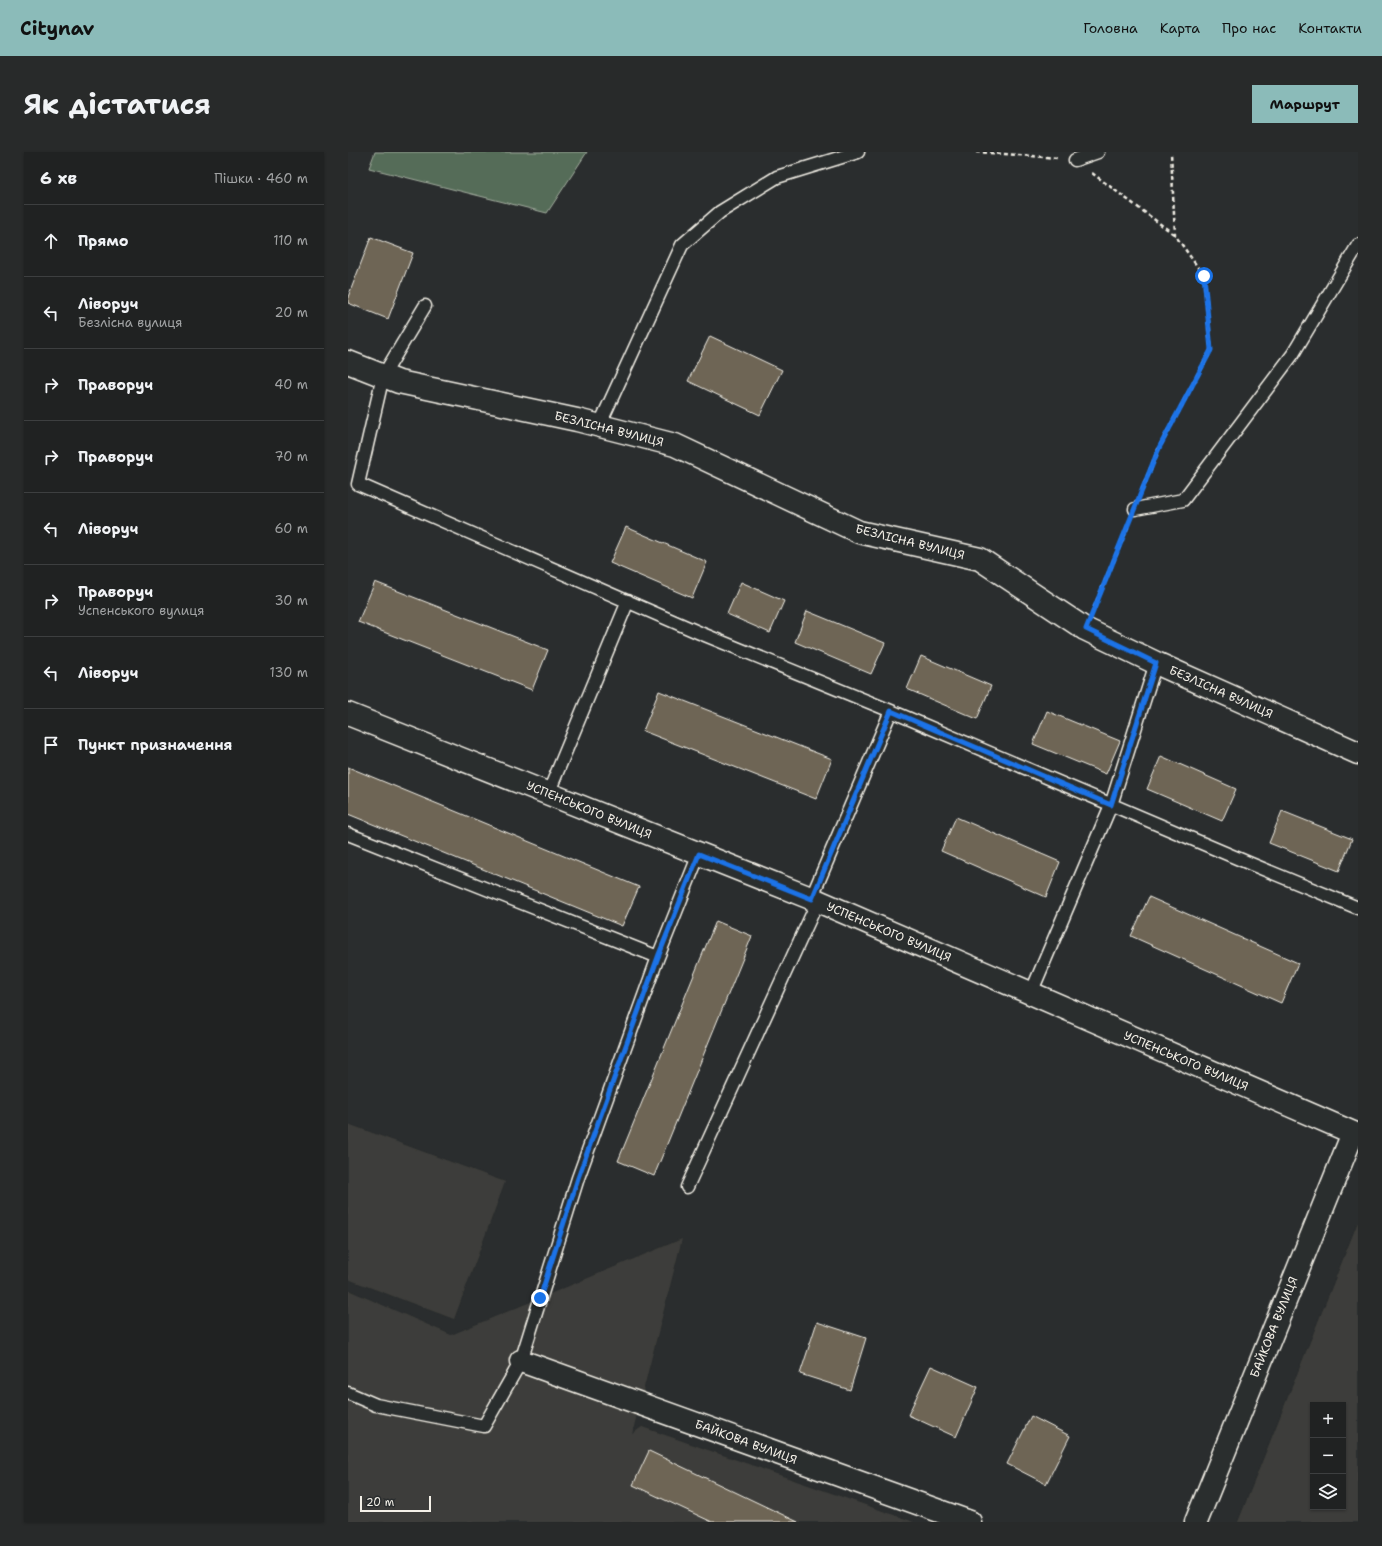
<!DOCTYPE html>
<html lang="uk">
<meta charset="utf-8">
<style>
:root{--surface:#202222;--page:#282a2a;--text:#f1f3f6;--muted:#a2a4a5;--line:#3d3f40;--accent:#8bbbb9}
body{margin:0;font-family:"Shantell Sans",sans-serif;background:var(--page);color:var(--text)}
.controls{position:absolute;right:12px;bottom:12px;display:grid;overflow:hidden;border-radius:0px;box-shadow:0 1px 3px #0004}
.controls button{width:36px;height:36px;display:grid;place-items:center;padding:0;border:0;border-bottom:1px solid var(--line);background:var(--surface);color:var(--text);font:20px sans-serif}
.scale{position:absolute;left:12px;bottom:10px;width:71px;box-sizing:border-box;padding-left:4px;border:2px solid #f4f1e8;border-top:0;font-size:11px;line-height:14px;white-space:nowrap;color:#f4f1e8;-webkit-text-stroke:3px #2a2d2e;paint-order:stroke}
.stop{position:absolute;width:12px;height:12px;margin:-9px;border:3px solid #1a73e8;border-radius:50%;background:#fff}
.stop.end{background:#1a73e8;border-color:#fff;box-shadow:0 1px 4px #0008}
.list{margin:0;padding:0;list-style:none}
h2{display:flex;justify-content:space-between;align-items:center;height:52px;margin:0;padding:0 16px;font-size:17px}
h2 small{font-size:13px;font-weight:400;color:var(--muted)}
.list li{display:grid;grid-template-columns:26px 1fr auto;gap:12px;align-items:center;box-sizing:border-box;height:72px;padding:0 16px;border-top:1px solid var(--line)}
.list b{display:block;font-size:15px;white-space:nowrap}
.list p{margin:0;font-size:13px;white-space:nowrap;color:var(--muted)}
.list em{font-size:13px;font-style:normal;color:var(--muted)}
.icon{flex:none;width:22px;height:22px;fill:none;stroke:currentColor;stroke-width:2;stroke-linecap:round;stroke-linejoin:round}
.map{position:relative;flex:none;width:1010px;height:1370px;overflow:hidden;border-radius:0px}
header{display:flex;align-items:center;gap:24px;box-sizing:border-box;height:56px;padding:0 20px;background:var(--accent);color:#111}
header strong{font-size:19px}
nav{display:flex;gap:22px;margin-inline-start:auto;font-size:14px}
.intro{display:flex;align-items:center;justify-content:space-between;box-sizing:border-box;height:96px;padding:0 24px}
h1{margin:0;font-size:28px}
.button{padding:10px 18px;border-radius:0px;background:var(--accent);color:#111;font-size:14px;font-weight:700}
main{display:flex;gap:24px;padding:0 24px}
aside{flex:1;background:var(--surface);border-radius:0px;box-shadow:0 1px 3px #0004}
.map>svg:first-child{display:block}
.built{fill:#3e3e3a;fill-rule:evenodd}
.green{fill:#556c58;stroke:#a4aea0}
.building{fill:#6e6555;stroke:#f4f1e8}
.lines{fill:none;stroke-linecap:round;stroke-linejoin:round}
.lane-casing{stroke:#f4f1e8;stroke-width:15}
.street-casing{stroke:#f4f1e8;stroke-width:25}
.path{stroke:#f4f1e8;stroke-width:2.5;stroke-dasharray:4 3;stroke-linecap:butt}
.lane{stroke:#2a2d2e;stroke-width:12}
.street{stroke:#2a2d2e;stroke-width:22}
.route{stroke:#1a73e8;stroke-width:5}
.labels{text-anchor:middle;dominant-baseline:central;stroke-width:3;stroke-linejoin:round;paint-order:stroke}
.street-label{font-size:12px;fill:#f4f1e8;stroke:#2a2d2e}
</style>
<header>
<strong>Citynav</strong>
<nav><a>Головна</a><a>Карта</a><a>Про нас</a><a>Контакти</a></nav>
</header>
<div class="intro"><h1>Як дістатися</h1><a class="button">Маршрут</a></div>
<main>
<aside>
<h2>6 хв<small>Пішки · 460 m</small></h2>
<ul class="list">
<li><svg class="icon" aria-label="ahead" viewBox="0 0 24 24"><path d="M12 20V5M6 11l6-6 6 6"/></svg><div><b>Прямо</b></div><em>110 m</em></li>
<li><svg class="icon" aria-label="left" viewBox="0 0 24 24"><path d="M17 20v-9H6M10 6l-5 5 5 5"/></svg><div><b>Ліворуч</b><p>Безлісна вулиця</p></div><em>20 m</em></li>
<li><svg class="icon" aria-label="right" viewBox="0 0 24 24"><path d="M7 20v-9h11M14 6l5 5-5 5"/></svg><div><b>Праворуч</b></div><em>40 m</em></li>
<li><svg class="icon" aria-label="right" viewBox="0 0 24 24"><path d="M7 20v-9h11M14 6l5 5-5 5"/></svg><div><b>Праворуч</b></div><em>70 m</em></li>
<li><svg class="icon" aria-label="left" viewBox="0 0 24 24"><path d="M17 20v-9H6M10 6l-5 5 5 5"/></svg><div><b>Ліворуч</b></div><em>60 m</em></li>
<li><svg class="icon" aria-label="right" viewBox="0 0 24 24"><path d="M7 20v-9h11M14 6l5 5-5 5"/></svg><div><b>Праворуч</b><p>Успенського вулиця</p></div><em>30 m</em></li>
<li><svg class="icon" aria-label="left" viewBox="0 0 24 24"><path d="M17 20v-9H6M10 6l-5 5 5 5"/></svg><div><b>Ліворуч</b></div><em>130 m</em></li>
<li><svg class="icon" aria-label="arrive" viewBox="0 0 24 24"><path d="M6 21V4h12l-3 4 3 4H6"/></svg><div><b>Пункт призначення</b></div></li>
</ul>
</aside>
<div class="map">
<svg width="1010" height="1370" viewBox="0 0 1010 1370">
<rect width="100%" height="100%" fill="#2a2d2e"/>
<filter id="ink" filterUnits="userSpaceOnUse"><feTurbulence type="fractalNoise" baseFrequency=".025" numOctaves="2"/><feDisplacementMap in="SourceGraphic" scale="8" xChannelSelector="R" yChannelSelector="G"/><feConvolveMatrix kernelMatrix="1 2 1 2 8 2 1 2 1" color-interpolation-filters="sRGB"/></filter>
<g filter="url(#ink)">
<!-- built -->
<path class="built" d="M0,972L157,1030L106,1167L0,1127Z
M1010,1070V1370H890ZM965,1253H995V1355H965Z
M334,1087L284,1282L294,1275L566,1370H0V1138L103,1183Z"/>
<!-- green -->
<path class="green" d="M27,0H239L199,61L21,16Z"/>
<!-- building -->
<path class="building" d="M23,85L65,101L40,167L0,151V145Z
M362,184L434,218L412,263L340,229Z
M278,375L359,410L344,446L262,411Z
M27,430L200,498L184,538L10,470Z
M393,430L436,449L422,481L379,462Z
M459,459L537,491L523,522L447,490Z
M573,504L643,534L629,567L559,537Z
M311,539L484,607L468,647L295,579Z
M699,559L772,589L758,622L685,592Z
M813,604L888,637L874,669L799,637Z
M0,615L291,735L274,774L0,662Z
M934,659L1004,687L991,719L921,691Z
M608,665L712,710L698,745L593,699Z
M801,745L950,811L933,851L783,784Z
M368,769L404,784L306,1024L270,1009Z
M469,1170L518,1186L502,1238L452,1222Z
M583,1214L630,1235L608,1285L560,1263Z
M683,1264L722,1284L698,1332L659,1312Z
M301,1299L450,1370H364L285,1333Z"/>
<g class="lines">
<defs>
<path id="lane" d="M727,8L750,0
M77,154L35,224L10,332L352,481L543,559L903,712L1010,756
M251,274L334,93L372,60L429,25L510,0
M787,357L835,348L945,202L1010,93
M200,642L280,449
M0,682L310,805
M463,747L543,559
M683,841L763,653L808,511
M339,1035L470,749
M0,1241L28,1253L136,1274L173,1209L230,1026L310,805L351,702"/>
<path id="street" d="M0,210L51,230L229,268L327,293L511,380L632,407L737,477L808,511L1010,601
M0,562L470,749L1010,983
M173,1209L622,1370
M848,1370L1005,981"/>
</defs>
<!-- lane casing -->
<use href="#lane" class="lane-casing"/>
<!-- street casing -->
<use href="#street" class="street-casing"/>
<!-- path -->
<path class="path" d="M628,0L710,6
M744,21L827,83
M794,338L811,296L863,198L856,124L827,83L823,0
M746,456L780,374"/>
<!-- lane -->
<use href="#lane" class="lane"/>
<!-- street -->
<use href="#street" class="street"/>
</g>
</g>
<g class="lines" filter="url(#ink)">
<!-- route -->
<path class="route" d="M192,1146L230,1026L310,805L351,702L464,747L543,559L763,653L808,511L738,477L811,296L863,198L856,124"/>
</g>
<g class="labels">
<!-- street labels -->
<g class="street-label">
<text transform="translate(261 277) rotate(14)">БЕЗЛІСНА ВУЛИЦЯ</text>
<text transform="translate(562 390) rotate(14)">БЕЗЛІСНА ВУЛИЦЯ</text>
<text transform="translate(873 540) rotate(24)">БЕЗЛІСНА ВУЛИЦЯ</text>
<text transform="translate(241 658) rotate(22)">УСПЕНСЬКОГО ВУЛИЦЯ</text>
<text transform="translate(541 780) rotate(23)">УСПЕНСЬКОГО ВУЛИЦЯ</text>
<text transform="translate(838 909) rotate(23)">УСПЕНСЬКОГО ВУЛИЦЯ</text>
<text transform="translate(926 1175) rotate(-68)">БАЙКОВА ВУЛИЦЯ</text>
<text transform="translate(398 1290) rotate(20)">БАЙКОВА ВУЛИЦЯ</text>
</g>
</g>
</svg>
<div class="controls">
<button>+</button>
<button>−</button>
<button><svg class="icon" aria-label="layers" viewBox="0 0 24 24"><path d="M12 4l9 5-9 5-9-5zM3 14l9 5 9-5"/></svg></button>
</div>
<div class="scale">20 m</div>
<div class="stop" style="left:856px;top:124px"></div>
<div class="stop end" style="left:192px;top:1146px"></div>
</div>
</main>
